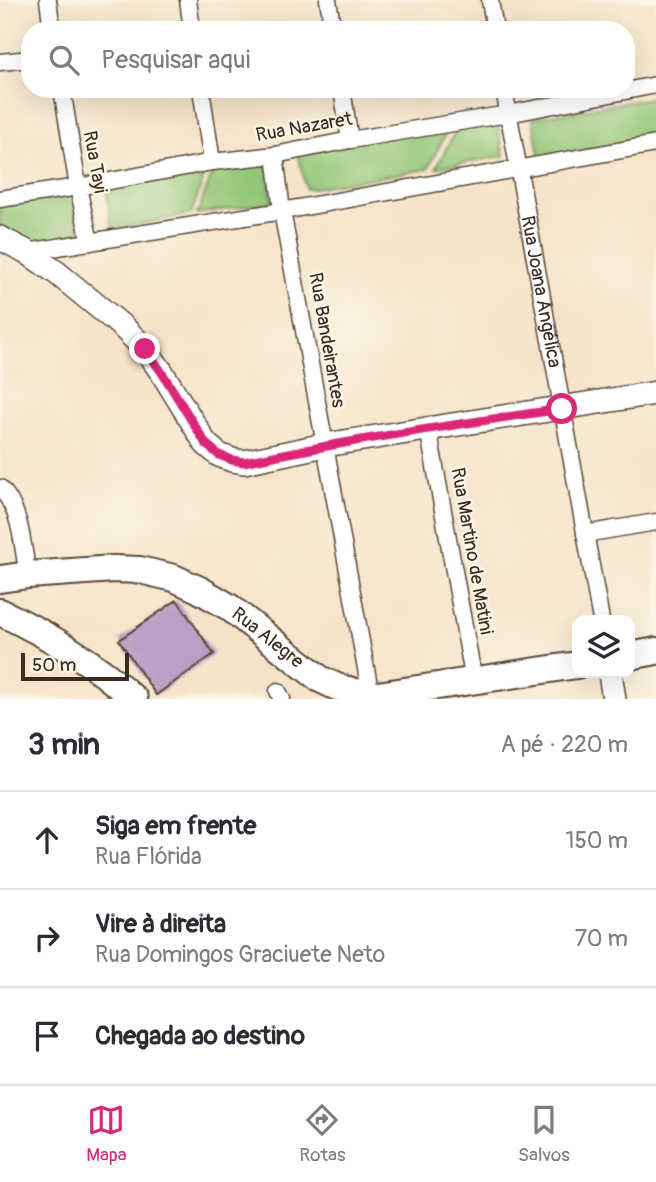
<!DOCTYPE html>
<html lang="pt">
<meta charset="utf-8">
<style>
:root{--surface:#fff;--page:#f7f7f7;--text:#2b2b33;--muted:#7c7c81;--line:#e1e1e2;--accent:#db2777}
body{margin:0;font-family:Pangolin,sans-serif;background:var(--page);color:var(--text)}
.controls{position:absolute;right:21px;bottom:21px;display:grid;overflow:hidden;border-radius:14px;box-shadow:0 7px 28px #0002}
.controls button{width:63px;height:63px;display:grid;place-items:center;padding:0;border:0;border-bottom:2px solid var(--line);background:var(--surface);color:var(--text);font:35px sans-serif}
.scale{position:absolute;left:21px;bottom:18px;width:108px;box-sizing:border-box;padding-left:7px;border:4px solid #3b2a1e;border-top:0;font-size:19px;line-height:24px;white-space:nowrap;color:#3b2a1e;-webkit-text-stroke:5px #fcf5e5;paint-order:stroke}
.stop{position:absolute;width:21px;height:21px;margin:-16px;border:5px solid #db2777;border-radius:50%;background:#fff}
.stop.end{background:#db2777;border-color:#fff;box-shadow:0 2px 7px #0008}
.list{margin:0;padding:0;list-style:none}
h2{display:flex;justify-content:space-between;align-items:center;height:91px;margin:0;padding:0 28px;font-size:30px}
h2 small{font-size:23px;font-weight:400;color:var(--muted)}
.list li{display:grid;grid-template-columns:46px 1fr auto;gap:21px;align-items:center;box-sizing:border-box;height:98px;padding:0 28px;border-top:2px solid var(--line)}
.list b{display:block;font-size:26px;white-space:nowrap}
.list p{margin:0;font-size:23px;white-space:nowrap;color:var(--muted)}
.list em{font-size:23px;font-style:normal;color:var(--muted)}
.icon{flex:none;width:38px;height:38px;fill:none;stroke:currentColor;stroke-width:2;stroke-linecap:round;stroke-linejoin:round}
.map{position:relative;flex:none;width:656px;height:699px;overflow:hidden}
.search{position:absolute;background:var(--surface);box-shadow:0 7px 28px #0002;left:21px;right:21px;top:21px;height:77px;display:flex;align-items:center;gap:18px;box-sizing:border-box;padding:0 24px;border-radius:28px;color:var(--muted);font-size:26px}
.sheet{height:385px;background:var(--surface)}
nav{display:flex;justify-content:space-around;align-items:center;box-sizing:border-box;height:98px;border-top:2px solid var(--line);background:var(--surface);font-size:19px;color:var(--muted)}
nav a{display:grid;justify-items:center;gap:4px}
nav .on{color:var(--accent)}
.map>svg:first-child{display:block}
.grass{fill:#93c677;stroke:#67784a;stroke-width:2}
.building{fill:#bb9ec4}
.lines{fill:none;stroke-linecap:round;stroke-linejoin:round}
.street-casing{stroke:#574638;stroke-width:19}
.secondary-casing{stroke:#574638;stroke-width:26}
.primary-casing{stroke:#574638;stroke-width:30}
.street{stroke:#fff;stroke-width:16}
.secondary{stroke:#fff;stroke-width:23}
.primary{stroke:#fff;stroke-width:26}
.route{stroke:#db2777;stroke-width:9}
.labels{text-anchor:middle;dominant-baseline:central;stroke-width:5;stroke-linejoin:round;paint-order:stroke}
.street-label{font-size:19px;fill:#3b2a1e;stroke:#fcf5e5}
</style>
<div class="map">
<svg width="656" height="699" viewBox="0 0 656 699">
<rect width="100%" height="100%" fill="#fcf5e5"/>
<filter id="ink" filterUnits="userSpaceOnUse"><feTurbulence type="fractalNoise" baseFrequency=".0143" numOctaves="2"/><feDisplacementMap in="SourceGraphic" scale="14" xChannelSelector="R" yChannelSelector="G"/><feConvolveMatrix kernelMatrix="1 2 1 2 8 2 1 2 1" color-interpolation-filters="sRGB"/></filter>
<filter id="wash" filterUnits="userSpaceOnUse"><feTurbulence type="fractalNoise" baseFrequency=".00686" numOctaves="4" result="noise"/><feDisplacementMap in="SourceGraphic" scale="28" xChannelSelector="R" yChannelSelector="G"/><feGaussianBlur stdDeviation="1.57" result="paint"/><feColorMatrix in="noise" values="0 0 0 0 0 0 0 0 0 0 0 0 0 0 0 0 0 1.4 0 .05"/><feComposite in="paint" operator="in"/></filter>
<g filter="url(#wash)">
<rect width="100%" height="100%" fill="#f5e4c9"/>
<!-- grass -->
<path class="grass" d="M656,97V138L541,157L539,155L533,120L535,118Z
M496,117L504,156L436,168L459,124Z
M450,125L428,169L306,189L297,151Z
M267,163L272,202L197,214L214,169Z
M206,172L191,214L112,230L106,188Z
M74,194L80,233L33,243L21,239L0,227V206Z"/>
<g id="blocks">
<!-- building -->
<path class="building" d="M177,600L214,654L156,695L119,640Z"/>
</g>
</g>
<g filter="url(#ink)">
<use href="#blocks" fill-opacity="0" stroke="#574638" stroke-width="2"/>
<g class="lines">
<defs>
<g id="street">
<path d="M48,0L52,30"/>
<path d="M188,0L192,30"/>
<path d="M328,0L333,30"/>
<path d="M490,0L495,30"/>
<path d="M0,62L30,59"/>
<path d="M62,89L78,187L90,242"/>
<path d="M201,89L212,162"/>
<path d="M342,89L350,140"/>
<path id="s1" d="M504,89L601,620"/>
<path d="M275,155L282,211L371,696"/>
<path d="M0,199L78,187L212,162L275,155L350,140L508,114L656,85"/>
<path d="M27,252L282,211L656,144"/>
<path d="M428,428L474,681"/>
<path d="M0,488C22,510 22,546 28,575"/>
<path d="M585,534L656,522"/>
<path d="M278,691L282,699"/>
</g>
<path id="secondary" d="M0,238L27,252L57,273L123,327L145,349L161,371L206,444L219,455L232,460L244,462L325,445L656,393
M610,673L614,699"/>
<g id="primary">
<path id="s2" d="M0,579L28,575L114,569L140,570L174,578L200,590L229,607L320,679L337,687L371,696L577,665"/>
<path d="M0,612C49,635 94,662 134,699"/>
<path d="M630,656L656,651"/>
</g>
</defs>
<!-- street casing -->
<use href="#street" class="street-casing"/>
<!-- secondary casing -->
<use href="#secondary" class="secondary-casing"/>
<!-- primary casing -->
<use href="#primary" class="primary-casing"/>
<!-- street -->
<use href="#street" class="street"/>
<!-- secondary -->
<use href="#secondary" class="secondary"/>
<!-- primary -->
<use href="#primary" class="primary"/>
</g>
</g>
<g class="lines" filter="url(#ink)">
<!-- route -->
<path class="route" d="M145,349L161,371L206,444L219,455L232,460L244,462C349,440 456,424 562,409"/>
</g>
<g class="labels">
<!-- street labels -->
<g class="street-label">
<text transform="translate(304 127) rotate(-10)">Rua Nazaret</text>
<text transform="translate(95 162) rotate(80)">Rua Tayi</text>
<text stroke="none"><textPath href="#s1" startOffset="206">Rua Joana Angélica</textPath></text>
<text transform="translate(327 340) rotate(80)">Rua Bandeirantes</text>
<text transform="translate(472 551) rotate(80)">Rua Martino de Matini</text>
<text stroke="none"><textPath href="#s2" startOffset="287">Rua Alegre</textPath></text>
</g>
</g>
</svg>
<div class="controls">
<button><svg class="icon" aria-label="layers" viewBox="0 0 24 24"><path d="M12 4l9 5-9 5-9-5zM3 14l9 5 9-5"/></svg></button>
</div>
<div class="scale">50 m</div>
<div class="stop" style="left:562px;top:409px"></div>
<div class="stop end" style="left:145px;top:349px"></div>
<div class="search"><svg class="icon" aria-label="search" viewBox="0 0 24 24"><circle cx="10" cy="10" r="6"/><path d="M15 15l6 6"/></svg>Pesquisar aqui</div>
</div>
<section class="sheet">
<h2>3 min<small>A pé · 220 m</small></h2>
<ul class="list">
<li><svg class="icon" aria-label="ahead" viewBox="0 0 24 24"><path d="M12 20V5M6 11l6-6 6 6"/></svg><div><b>Siga em frente</b><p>Rua Flórida</p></div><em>150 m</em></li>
<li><svg class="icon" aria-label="right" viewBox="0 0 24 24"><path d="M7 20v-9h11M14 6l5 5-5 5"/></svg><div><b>Vire à direita</b><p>Rua Domingos Graciuete Neto</p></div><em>70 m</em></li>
<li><svg class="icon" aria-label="arrive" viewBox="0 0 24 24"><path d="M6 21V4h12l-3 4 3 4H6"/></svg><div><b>Chegada ao destino</b></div></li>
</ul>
</section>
<nav>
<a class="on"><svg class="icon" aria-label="map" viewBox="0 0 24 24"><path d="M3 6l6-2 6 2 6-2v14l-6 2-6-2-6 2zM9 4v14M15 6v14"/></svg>Mapa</a>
<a><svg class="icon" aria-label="directions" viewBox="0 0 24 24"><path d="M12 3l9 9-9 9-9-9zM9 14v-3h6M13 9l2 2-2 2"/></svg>Rotas</a>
<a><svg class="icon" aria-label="saved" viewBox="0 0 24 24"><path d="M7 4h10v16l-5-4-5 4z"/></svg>Salvos</a>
</nav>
